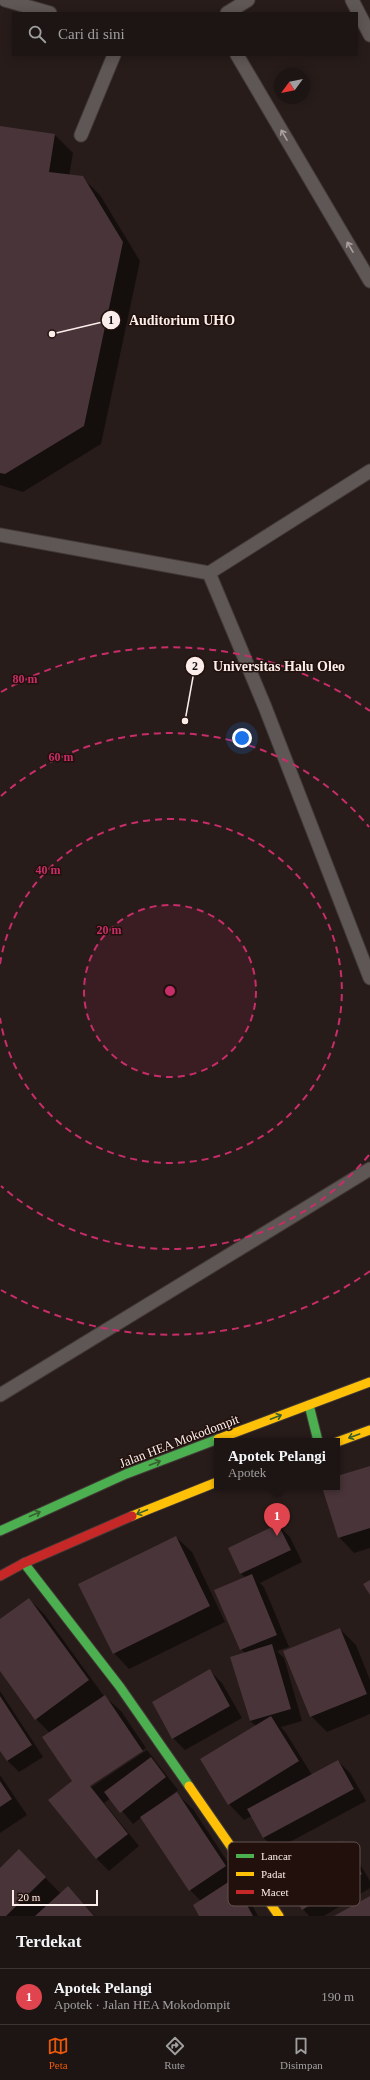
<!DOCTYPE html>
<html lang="id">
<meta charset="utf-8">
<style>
:root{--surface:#1d1514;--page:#251e1d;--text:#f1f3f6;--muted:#a09fa0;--line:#3b3434;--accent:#ea580c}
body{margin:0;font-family:"Times New Roman",serif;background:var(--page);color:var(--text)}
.compass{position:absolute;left:274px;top:68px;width:36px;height:36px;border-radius:50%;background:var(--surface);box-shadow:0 2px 10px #0003;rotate:237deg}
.scale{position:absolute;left:12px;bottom:10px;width:86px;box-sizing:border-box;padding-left:4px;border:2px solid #fbeeea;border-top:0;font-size:11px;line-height:14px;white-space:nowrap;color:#fbeeea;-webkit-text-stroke:3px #22100c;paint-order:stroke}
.you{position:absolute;left:242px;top:738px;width:14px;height:14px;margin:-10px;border:3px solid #fff;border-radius:50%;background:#1a73e8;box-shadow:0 0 0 6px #1a73e833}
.badge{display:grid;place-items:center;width:26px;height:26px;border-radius:50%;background:var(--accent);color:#fff;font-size:13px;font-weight:700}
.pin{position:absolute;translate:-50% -33px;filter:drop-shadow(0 1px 2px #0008)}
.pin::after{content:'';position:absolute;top:21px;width:14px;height:12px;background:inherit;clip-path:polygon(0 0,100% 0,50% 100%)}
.popup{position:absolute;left:214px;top:1438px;width:126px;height:52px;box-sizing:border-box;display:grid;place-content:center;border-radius:0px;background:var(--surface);filter:drop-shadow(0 1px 3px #0005);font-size:13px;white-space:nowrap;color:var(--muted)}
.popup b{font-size:15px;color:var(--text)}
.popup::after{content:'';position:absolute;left:50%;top:100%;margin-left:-8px;border:8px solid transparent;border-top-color:var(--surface)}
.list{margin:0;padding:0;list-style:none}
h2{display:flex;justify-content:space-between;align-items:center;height:52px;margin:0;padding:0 16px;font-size:17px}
h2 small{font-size:13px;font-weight:400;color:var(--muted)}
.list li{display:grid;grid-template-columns:26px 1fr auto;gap:12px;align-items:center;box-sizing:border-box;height:56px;padding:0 16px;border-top:1px solid var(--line)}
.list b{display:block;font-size:15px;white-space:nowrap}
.list p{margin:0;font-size:13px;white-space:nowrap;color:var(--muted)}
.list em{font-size:13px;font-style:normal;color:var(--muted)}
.icon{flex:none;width:22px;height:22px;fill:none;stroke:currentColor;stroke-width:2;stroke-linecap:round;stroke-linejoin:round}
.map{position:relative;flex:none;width:370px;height:1916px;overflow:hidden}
.search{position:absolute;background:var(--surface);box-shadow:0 2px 10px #0003;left:12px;right:12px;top:12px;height:44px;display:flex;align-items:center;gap:10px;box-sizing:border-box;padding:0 14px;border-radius:0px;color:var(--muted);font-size:15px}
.sheet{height:108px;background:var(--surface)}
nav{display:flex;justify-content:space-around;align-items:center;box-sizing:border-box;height:56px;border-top:1px solid var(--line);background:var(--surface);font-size:11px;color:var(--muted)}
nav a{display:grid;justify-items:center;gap:2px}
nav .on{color:var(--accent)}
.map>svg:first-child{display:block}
.shadow{fill:#0007}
.building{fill:#483439}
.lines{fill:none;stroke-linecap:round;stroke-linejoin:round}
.lane-casing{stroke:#423a37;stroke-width:15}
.fast-casing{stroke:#423a37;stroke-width:11}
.slow-casing{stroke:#423a37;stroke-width:11}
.jam-casing{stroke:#423a37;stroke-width:11}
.lane{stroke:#5f5755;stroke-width:13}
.fast{stroke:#4caf50;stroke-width:9}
.slow{stroke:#ffc107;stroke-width:9}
.jam{stroke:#c62828;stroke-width:9}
.oneway{stroke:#ada2a0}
.oneway2{stroke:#37602e}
.ring{fill:none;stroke:#c82d69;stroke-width:2;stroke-dasharray:7 5}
.labels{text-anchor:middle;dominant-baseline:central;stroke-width:3;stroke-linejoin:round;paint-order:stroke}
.street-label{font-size:13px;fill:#fbeeea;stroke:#22100c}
.key{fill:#22100c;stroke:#63534f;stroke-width:1}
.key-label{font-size:11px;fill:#fbeeea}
.centre{fill:#c82d69;stroke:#22100c;stroke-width:2}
.ring-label{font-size:12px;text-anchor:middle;font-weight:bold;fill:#c82d69;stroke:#22100c;stroke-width:3;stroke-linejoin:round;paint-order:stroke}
.leader{fill:none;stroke:#fbeeea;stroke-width:1.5}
.callout-dot{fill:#fbeeea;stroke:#22100c;stroke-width:1.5}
.mark-label{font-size:12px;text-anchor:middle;font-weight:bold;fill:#111}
.callout-label{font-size:14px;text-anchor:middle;font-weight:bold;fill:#fbeeea;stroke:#22100c;stroke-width:3;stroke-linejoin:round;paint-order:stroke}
</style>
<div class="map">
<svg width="370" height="1916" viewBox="0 0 370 1916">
<rect width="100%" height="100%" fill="#271c1a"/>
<!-- shadow -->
<path class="shadow" d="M0,127L55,135L73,153L69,176L82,177L100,195L140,261L101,444L23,492L0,485Z
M370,1467V1548L354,1553L339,1537L323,1487H337V1477Z
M278,1525L290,1537L302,1562L260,1583L264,1587L289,1647L277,1651L284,1658L302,1721L281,1727L286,1733L312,1775L338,1761L350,1773L366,1801L275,1850L263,1837L252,1816L244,1820L229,1804L256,1726L250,1721L245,1653L241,1649L246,1578L241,1574L229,1549Z
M176,1537L192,1552L225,1622L129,1669L114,1653Z
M29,1599L45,1615L104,1696L121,1711L146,1748L88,1786L90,1788L147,1750L178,1790L162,1802L163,1803L177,1794L193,1809L241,1882L237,1885L245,1892L258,1916H200L201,1901L190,1890L142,1817L133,1824L111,1798L104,1803L139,1846L109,1871L97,1859L50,1800L73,1781L50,1733L36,1719L0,1669V1620Z
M340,1629L356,1645L370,1680V1714L327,1732L311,1716Z
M210,1671L222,1683L242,1718L185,1750L173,1738Z
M0,1691L43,1757L19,1772L7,1760L0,1749Z
M0,1775L27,1815L0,1833Z
M342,1842L354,1854L370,1881V1888L324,1916H309L303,1909Z
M19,1851L61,1894L68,1888L95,1916H0V1869Z"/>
<!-- building -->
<path class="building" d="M0,126L55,134L49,172L83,176L123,242L84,426L5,474L0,473Z
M370,1466V1528L338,1538L322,1487H337V1476Z
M278,1524L291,1550L240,1574L228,1548Z
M176,1536L210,1606L113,1654L78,1584Z
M252,1574L277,1635L240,1650L214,1590Z
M370,1580V1595L363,1584Z
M29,1598L89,1680L35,1720L0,1671V1619Z
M340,1628L367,1694L310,1717L283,1651Z
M272,1644L291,1709L250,1721L230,1657Z
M210,1669L230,1706L172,1739L152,1702Z
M105,1695L143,1751L90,1786L128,1834L96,1859L48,1800L72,1781L42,1737Z
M0,1696L32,1745L7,1761L0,1751Z
M271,1716L299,1761L228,1805L200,1759Z
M151,1757L166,1777L120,1813L104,1792Z
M338,1760L354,1789L263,1838L247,1809Z
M0,1781L12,1799L0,1807Z
M177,1792L226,1866L189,1891L140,1817Z
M342,1841L362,1874L302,1910L282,1877Z
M19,1849L46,1877L6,1916H0V1868Z
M233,1879L253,1916H199L193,1905Z
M68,1886L94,1916H35Z
M370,1896V1916H334Z"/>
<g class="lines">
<defs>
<path id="lane" d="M5,0L50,13
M352,0L370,35
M227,13L248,0
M237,55L370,281
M81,135L114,55
M0,535L209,573L370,471
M209,573L265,707L370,978
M0,1395L370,1169"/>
<path id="fast" d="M309,1405L318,1441
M0,1531L126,1474L218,1439
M24,1563L120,1687L189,1786"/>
<path id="slow" d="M218,1439L370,1382
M337,1442L370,1430
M132,1516L217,1482
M189,1786L279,1916"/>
<path id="jam" d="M0,1576L24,1563L132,1516"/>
</defs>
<!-- lane casing -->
<use href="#lane" class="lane-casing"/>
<!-- fast casing -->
<use href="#fast" class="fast-casing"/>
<!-- slow casing -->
<use href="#slow" class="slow-casing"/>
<!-- jam casing -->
<use href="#jam" class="jam-casing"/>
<!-- lane -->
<use href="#lane" class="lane"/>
<!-- fast -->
<use href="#fast" class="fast"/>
<!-- slow -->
<use href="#slow" class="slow"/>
<!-- jam -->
<use href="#jam" class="jam"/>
</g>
<!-- one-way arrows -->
<defs><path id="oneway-shaft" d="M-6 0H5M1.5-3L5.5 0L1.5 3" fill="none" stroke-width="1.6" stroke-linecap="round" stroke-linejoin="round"/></defs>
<g class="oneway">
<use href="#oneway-shaft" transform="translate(284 135) rotate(-120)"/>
<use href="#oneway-shaft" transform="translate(350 247) rotate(-120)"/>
</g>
<g class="oneway2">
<use href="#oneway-shaft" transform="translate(276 1417) rotate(-21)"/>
<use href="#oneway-shaft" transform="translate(354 1436) rotate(160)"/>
<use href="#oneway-shaft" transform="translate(155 1463) rotate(-21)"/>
<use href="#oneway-shaft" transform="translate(142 1512) rotate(158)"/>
<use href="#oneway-shaft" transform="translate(35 1514) rotate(-24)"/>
</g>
<!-- distance rings -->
<circle cx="170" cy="991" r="86" fill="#c82d69" fill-opacity=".12"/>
<g class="ring">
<circle cx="170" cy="991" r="86"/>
<path d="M0 964A172 172 0 1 1 0 1018"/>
<path d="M369 1155A258 258 0 0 1 1 1186M1 796A258 258 0 0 1 369 827"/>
<path d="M370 1271A344 344 0 0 1 1 1290M1 692A344 344 0 0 1 370 711"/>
</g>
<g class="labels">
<!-- street labels -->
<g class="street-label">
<text transform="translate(179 1441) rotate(-21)">Jalan HEA Mokodompit</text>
</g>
</g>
<!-- legend -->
<rect x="228" y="1842" width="132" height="64" rx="6" class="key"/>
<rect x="236" y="1854" width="18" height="4" fill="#4caf50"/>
<rect x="236" y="1872" width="18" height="4" fill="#ffc107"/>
<rect x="236" y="1890" width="18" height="4" fill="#c62828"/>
<g class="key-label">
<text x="261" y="1860">Lancar</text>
<text x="261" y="1878">Padat</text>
<text x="261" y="1896">Macet</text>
</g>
<circle cx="170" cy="991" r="6" class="centre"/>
<g class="ring-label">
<text x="25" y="683">80 m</text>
<text x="61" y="761">60 m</text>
<text x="48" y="874">40 m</text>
<text x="109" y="934">20 m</text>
</g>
<!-- callouts -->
<path class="leader" d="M52 334L111 320M185 721L195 666"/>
<g class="callout-dot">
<circle cx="52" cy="334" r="4"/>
<circle cx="185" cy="721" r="4"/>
<circle cx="111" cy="320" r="10"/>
<circle cx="195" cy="666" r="10"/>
</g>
<g class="mark-label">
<text x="111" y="324">1</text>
<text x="195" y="670">2</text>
</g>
<g class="callout-label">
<text x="182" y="325">Auditorium UHO</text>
<text x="279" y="671">Universitas Halu Oleo</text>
</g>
</svg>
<svg class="compass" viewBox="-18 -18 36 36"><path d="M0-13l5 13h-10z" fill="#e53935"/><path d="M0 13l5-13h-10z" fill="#a09fa0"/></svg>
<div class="scale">20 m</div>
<div class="you"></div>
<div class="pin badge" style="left:277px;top:1536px;background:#e0444e">1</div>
<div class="popup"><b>Apotek Pelangi</b>Apotek</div>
<div class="search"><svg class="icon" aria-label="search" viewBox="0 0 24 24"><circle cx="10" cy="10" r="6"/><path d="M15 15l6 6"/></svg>Cari di sini</div>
</div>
<section class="sheet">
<h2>Terdekat<small></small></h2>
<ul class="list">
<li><span class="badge" style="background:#e0444e">1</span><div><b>Apotek Pelangi</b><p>Apotek · Jalan HEA Mokodompit</p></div><em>190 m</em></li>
</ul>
</section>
<nav>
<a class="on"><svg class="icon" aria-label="map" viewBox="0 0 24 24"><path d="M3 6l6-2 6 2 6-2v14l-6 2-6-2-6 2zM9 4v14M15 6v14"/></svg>Peta</a>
<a><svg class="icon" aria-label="directions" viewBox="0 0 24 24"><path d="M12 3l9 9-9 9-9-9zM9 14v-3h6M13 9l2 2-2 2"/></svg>Rute</a>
<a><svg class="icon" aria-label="saved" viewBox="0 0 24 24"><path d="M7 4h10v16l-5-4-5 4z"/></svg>Disimpan</a>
</nav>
